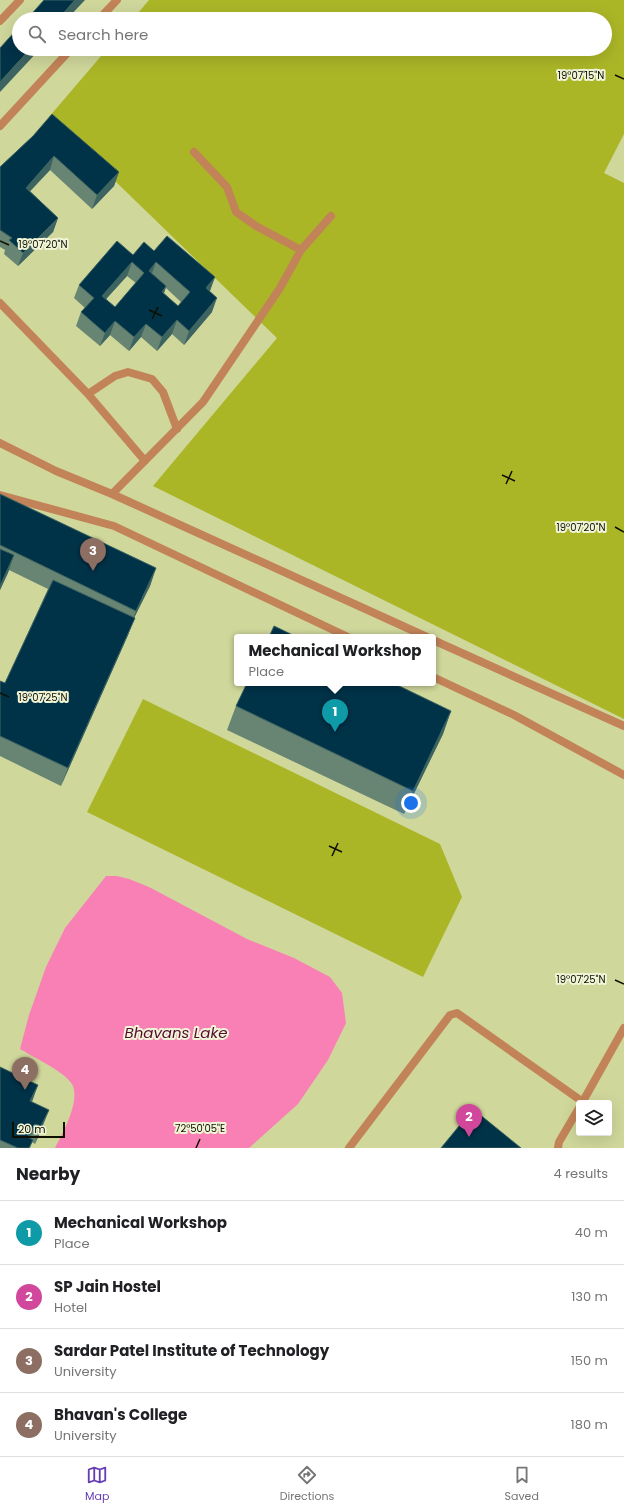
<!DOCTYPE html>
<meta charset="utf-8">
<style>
:root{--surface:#fff;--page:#f2f2f2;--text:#202124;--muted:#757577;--line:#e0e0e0;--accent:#653cb4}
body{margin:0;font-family:Poppins,sans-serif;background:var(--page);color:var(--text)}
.controls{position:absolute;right:12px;bottom:12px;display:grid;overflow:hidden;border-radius:4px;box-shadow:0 4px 16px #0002}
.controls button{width:36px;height:36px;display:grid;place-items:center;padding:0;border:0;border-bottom:1px solid var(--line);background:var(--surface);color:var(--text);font:20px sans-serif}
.scale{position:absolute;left:12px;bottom:10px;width:53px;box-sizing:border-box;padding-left:4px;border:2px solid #0e0f00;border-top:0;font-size:11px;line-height:14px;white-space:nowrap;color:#0e0f00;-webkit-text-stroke:3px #f0f5d7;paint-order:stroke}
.you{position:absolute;left:411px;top:803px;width:14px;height:14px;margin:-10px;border:3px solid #fff;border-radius:50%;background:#1a73e8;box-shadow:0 0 0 6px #1a73e833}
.badge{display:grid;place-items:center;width:26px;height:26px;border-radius:50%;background:var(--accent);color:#fff;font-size:13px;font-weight:700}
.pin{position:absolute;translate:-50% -33px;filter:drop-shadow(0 1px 2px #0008)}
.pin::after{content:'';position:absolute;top:21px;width:14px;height:12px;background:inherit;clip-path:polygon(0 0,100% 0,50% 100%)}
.popup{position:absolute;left:234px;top:634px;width:202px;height:52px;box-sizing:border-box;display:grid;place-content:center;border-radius:4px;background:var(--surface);filter:drop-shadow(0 1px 3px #0005);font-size:13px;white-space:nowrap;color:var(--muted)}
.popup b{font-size:15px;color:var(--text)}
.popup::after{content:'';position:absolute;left:50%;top:100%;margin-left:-8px;border:8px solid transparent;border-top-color:var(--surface)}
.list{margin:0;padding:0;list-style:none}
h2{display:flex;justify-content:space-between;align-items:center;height:52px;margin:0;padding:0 16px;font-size:17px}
h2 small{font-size:13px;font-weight:400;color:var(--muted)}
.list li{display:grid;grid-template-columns:26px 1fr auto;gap:12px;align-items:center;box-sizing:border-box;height:64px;padding:0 16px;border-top:1px solid var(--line)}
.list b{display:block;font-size:15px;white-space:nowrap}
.list p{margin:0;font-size:13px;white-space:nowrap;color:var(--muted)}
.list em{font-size:13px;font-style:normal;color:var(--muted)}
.icon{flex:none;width:22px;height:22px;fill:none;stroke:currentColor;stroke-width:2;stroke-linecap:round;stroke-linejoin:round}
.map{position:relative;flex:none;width:624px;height:1148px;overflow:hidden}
.search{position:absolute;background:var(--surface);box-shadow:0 4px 16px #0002;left:12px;right:12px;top:12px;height:44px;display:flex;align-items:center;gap:10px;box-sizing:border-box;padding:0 14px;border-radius:22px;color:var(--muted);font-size:15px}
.sheet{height:308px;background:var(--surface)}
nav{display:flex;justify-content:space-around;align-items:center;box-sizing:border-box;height:56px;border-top:1px solid var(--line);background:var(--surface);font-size:11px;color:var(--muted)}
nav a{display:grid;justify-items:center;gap:2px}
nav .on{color:var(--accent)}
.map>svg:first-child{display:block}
.green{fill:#abb627}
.water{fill:#f980b4}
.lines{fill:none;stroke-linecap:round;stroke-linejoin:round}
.lane{stroke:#c38358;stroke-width:8}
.wall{fill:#688472;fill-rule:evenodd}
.shaded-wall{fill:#3e6461}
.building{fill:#003248;stroke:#3e6461;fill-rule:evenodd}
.ticks{fill:none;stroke:#0e0f00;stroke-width:1.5}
.labels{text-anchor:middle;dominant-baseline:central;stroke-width:4;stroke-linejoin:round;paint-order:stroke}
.water-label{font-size:15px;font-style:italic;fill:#550932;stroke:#f0f5d7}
.ticks-label{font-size:10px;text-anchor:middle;fill:#0e0f00;stroke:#f0f5d7;stroke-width:4;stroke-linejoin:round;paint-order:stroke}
</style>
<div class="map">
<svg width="624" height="1148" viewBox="0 0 624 1148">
<rect width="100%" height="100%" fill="#cfd79b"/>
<!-- green -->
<path class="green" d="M149,0H624V134L604,173L624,183V719L153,486L277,338L49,117L107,49H605V19H133Z
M143,699L440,844L462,897L423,977L87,812Z"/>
<!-- water -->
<path class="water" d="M106,876H117L129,879L149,887L247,939L294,958L330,977L342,993L346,1023L328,1060L298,1104L249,1148H55C63,1133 81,1100 72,1084C65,1072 33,1057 20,1049L29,1015L46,967L65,928Z"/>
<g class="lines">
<!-- lane -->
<path class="lane" d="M99,19L117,0
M0,21L20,0
M0,126L71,49
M194,152L227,187L236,212L256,226L301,250
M0,303L88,394L145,461
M88,394L115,376L128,372L152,379L163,392L177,429
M0,443L56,471L112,494L427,637
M112,494L203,402L280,288L301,250L331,216
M0,495L114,526L348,637
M433,640L624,726
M433,677L514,715L624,775
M582,1103L624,1028
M349,1148L450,1015L457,1013L583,1102
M558,1148L559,1142L579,1108"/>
</g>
<!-- wall -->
<path class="wall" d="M33,136L119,172L114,186L92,209L50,170L30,191L58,218L53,232L18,266L4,254L5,250L0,247V167Z
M154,251L215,277L209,292L212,312L184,345L172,334L157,351L141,337L129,351L110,335L100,346L76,326L81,312L85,308L74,298L79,285L133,255ZM127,276L136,283L115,307L106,299ZM166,288L181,302L178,306L164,293Z
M0,494L156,568L150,586L134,618L128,635L61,786L0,756V681L5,683L48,589L9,570L0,590Z
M236,706L451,711L443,734L404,814L227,730Z
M0,1067L32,1102L42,1128L35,1144L32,1142L30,1148H0Z"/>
<!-- shaded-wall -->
<path class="shaded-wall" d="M75,0H85L67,19H58Z
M30,49H40L0,92V82Z
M54,156L50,170L21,201L26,188Z
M119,172L114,186L92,209L97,195Z
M58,218L53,232L18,266L23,253Z
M132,262L127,276L97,309L102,296Z
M156,262L151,276L149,271Z
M215,277L210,291L201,302L206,288Z
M166,286L162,300V292Z
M217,298L212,312L184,345L189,331Z
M177,320L172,334L157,351L162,337Z
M115,321L110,335L100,346L105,333Z
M146,324L141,337L129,351L134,337Z
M14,555L8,573L0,590V586Z
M156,568L150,586L134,618L128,635L61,786L68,768L130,628L136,611Z
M451,711L443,734L404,814L413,791Z
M38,1085L32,1102L30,1101Z
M49,1110L42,1128L35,1144L41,1126Z
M35,1124L29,1141L28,1137Z"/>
<!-- building -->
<path class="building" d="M44,0H75L58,19H27Z
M19,27V49H30L0,82V48Z
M52,114L119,172L97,195L54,156L26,188L58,218L23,253L9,240L12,238L0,230V167L33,136Z
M167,236L215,277L206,288L217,298L189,331L177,320L162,337L146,324L134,337L115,321L105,333L81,312L94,298L79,285L117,241L133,255L144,242L154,251ZM132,262L144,273L115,307L102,296ZM156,262L190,292L178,306L162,292L166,286L149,271Z
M0,494L156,568L136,611L0,545Z
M0,549L14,555L0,586Z
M53,580L135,618L68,768L0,736V681L5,683Z
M274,626L297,637H269Z
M247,683H393L451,711L413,791L236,706Z
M0,1067L38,1085L30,1101L49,1110L41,1126L35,1124L28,1137L33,1140L29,1148H18L0,1140Z
M473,1109L521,1148H441Z"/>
<!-- ticks -->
<path class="ticks" d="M615,75L624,79M0,241L9,245M149,310L162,316M152,319L158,307M502,475L515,481M506,484L512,471M615,527L624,532M0,693L9,697M329,846L342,852M332,856L338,843M615,980L624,984M196,1148L200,1139"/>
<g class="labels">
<!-- water labels -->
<g class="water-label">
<text x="176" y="1032">Bhavans Lake</text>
</g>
</g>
<g class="ticks-label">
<text x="581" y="79">19°07'15"N</text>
<text x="43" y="248">19°07'20"N</text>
<text x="581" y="531">19°07'20"N</text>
<text x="43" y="701">19°07'25"N</text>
<text x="581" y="983">19°07'25"N</text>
<text x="200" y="1132">72°50'05"E</text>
</g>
</svg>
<div class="controls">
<button><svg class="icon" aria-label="layers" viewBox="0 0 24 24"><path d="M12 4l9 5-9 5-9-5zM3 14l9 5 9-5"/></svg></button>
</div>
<div class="scale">20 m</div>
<div class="you"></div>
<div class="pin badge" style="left:335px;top:732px;background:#0f9aa8">1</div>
<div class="popup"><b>Mechanical Workshop</b>Place</div>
<div class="pin badge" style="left:469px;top:1137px;background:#d1479c">2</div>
<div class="pin badge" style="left:93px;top:571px;background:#8d6e63">3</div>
<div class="pin badge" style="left:25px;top:1090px;background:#8d6e63">4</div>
<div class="search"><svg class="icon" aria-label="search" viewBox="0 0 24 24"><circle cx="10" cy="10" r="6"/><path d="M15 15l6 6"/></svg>Search here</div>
</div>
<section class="sheet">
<h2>Nearby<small>4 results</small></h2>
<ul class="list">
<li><span class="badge" style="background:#0f9aa8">1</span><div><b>Mechanical Workshop</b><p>Place</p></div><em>40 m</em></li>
<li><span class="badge" style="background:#d1479c">2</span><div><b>SP Jain Hostel</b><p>Hotel</p></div><em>130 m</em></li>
<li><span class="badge" style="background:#8d6e63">3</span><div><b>Sardar Patel Institute of Technology</b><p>University</p></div><em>150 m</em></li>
<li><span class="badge" style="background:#8d6e63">4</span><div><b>Bhavan's College</b><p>University</p></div><em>180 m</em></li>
</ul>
</section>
<nav>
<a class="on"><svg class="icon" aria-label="map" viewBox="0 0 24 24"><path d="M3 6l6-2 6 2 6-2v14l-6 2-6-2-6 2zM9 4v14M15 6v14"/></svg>Map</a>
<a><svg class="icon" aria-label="directions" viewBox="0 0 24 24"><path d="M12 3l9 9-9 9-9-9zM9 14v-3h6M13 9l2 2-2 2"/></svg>Directions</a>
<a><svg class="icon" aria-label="saved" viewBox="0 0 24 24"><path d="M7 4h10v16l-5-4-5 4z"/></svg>Saved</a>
</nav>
